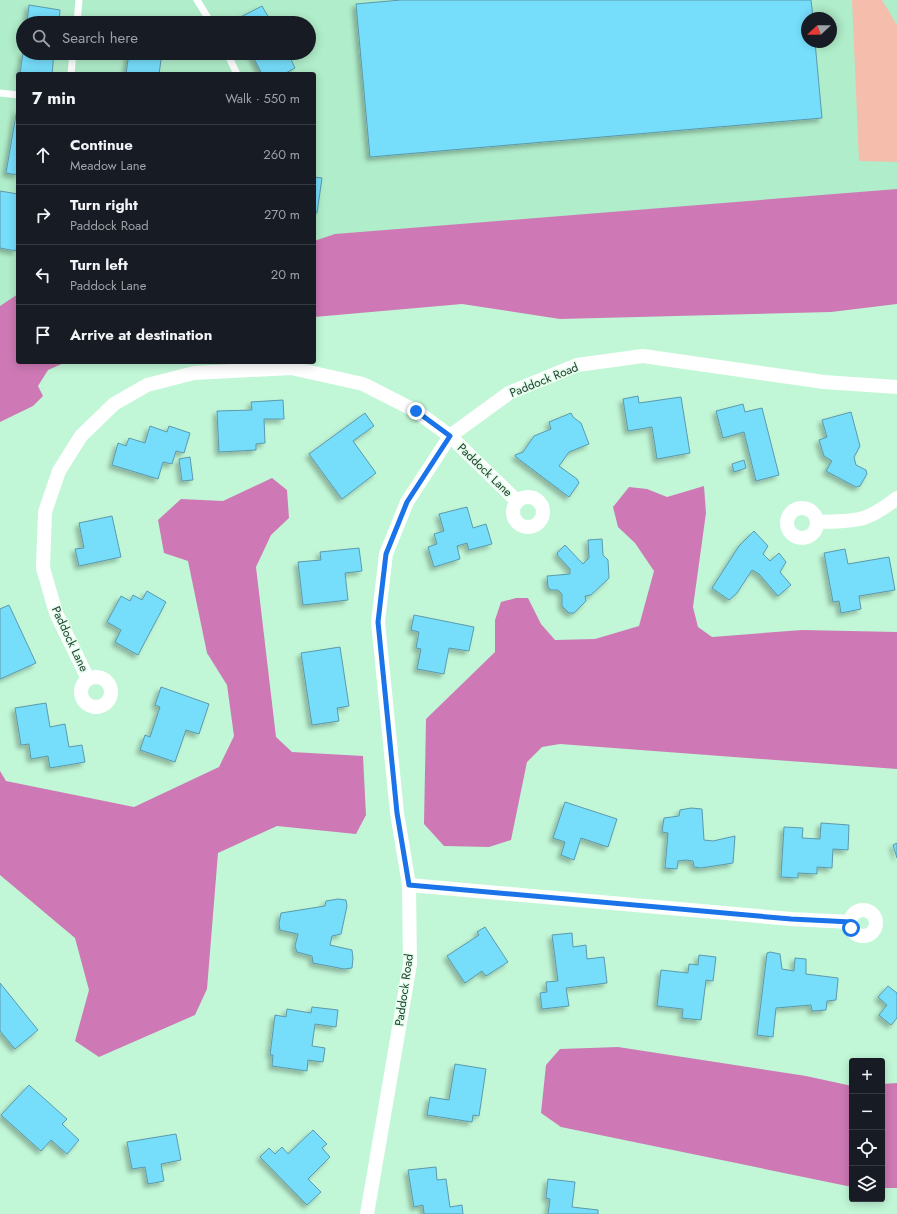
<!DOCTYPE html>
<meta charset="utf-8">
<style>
:root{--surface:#171b24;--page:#242831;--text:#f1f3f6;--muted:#9ea1a6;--line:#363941}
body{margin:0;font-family:Jost,sans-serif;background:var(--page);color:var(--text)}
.controls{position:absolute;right:12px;bottom:12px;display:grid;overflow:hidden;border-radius:4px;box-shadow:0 2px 10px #0003}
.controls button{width:36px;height:36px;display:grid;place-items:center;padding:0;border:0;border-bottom:1px solid var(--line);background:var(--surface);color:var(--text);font:20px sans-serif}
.compass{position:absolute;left:801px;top:12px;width:36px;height:36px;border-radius:50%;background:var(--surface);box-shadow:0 2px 10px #0003;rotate:248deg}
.stop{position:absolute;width:12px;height:12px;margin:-9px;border:3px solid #1a73e8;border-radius:50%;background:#fff}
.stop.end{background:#1a73e8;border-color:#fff;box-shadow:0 1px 4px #0008}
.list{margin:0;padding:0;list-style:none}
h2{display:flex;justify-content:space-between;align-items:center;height:52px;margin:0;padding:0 16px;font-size:17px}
h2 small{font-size:13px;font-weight:400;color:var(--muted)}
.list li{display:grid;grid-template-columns:26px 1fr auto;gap:12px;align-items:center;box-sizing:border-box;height:60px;padding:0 16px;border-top:1px solid var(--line)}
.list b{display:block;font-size:15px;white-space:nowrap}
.list p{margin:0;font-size:13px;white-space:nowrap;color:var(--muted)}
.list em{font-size:13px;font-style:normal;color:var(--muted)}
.icon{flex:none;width:22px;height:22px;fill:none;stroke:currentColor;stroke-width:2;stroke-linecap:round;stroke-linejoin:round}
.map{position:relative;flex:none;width:897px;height:1214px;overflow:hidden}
.search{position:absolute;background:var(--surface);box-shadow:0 2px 10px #0003;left:16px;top:16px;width:300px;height:44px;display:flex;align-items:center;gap:10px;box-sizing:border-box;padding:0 14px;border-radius:22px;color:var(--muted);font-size:15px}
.panel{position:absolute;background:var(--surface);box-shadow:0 2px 10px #0003;left:16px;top:72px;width:300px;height:292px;border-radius:4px}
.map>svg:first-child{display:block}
.built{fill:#b0edca;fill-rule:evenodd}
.green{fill:#f5beac}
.water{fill:#ce79b5}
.building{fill:#76ddfa;stroke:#5b9aac;filter:url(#shadow)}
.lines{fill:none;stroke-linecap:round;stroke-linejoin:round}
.service{stroke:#fff;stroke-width:7}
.minor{stroke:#fff;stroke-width:14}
.route{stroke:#1a73e8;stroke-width:5}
.labels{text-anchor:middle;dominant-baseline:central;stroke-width:3;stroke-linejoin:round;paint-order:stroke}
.street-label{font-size:12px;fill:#283e31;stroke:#dfffeb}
</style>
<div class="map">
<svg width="897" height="1214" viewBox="0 0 897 1214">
<defs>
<filter id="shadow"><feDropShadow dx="-3.5" dy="3.5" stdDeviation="2" flood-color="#0004"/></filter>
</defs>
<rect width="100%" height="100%" fill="#c1f7d7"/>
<!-- built -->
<path class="built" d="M0,0H897V190L338,234L314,241V74H18V294L0,306ZM807,18H831V42H807ZM23,23H309V53H23Z"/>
<!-- green -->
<path class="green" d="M852,0H882L897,25V162L859,161Z"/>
<!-- water -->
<path class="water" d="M897,189V304L831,312L560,319L462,304L314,317V241L335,234Z
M18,294V362H66L48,370L38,386L43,396L33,406L0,422V306Z
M272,478L287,490L289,518L271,535L256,567L276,737L292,752L363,756L366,815L356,834L277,826L218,853L207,989L195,1015L99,1057L75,1041L89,990L75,938L0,875V771L6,781L134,807L219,767L234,736L227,685L207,653L188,561L164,553L158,520L181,499L223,501Z
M704,486L706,513L693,607L698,627L712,637L802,630L897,632V769L560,744L542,747L527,762L511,840L489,847L444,846L424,824L426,719L495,652V620L501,602L516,598H528L541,624L555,640L595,639L639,626L654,571L635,543L618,527L613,507L629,487L647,489L667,497Z
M618,1047L806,1076L852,1086V1187L561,1127L541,1113L546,1065L560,1049Z
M897,1083V1188H882V1084Z"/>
<!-- building -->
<path class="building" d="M401,0H811L813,18H807V42H815L822,118L370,157L356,4Z
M29,5L60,10L59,23H27Z
M262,6L272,23H234L233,21Z
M134,19L160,23H133Z
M23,53H54L52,74H20Z
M129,53H162L159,74H126Z
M251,53H288L295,68L284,74H262Z
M17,109L18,110V175L6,173Z
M314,177L322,178L317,213H314Z
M0,191L18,194V239L16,251L0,248Z
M638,396L639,403L681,397L690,453L657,459L652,427L628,431L623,399Z
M283,400L284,419H264L265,443L256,444V450L219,452L217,411L252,410L251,402Z
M743,404L745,412L762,408L779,475L756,481L744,432L723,438L716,411Z
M851,412L860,446L854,457L856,465L866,470L867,474L860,486L856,487L826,471L832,461L824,456L819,440L827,437L822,420Z
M365,413L374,426L353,441L376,473L342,499L309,454Z
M571,413L573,417L581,423L589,444L569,452L559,466L577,479L579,483L569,497L516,457L515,455L523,452L534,436L551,429L549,422Z
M150,426L167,432L169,426L190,433L184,453L176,451L172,464L163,462L158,479L112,465L118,443L126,446L129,438L145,443Z
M190,457L193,480L182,481L179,459Z
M744,460L746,468L734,472L732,464Z
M467,507L473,528L486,524L492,544L469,550L467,543L457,546L460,559L434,567L428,547L437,544L434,534L444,531L439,514Z
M112,516L121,557L79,566L75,549L84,548L79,523Z
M754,531L768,546L763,554L770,561L779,553L786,562L780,572L791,585L778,596L759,574L752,570L737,593L729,600L712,588L739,546Z
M602,539L603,555L608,560L609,578L591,595L585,596L586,601L574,613H569L562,606V594L558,590H551L548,587L547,576L570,574V569L558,556L557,553L565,545L583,564L589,558L588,540Z
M359,548L362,571L345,573L348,600L303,605L298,562L321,560L320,552Z
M845,549L848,564L889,557L895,590L859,596L861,609L841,613L839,601L833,602L824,553Z
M147,591L166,602L138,655L115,642L121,630L107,622L121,596L130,601L133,595L142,600Z
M9,605L36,663L0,679V609Z
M414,615L474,627L469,651L449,648L444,674L417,669L421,649L416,648L419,632L411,630Z
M340,647L349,706L337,708L339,721L312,725L301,653Z
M161,687L209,704L199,734L186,730L175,762L140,750L145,735L150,737L160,707L155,705Z
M46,703L50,727L65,724L69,747L82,745L85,762L50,768L48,756L31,759L29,744L21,745L15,708Z
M565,802L617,819L608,847L581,838L574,860L561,855L565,842L553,838Z
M691,808L702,809L704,840L713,841L735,836L733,863L701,868L694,867L693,861L686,860L678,861L677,869L665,868L668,833L662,832L664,818L679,816L680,810Z
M821,823L849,825L848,850L833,849L832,868L817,867V874L798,873V878L781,877L784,827L803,828L802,838L820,839Z
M897,843V858L893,845Z
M338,899L346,900L347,906L341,934L332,936L330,945L352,950L353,958L352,968L344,969L313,963L312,956L297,952L295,946L298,934L280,930L279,924L281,913L325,906L326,901Z
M485,927L508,962L486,976L482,971L465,983L447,956L479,935L477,932Z
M572,933L573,947L586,945L587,959L604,957L607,983L566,988L569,1006L542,1009L540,993L547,992L546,982L558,981L552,935Z
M770,952L780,954L782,969L794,971L795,958L806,959V974L838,978V980L836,1000L827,1001L826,1010L812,1011L811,1005L776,1008L773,1037L757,1035L767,953Z
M699,955L716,957L713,981L706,980L701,1020L682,1018L683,1009L657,1006L661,970L688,973L689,964L698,965Z
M0,983L38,1030L15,1049L0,1031Z
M888,986L897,993V1018L891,1025L879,1015L887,1005L878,997Z
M312,1007L338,1010L336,1027L315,1024L312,1046L325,1048L323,1062L308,1060L307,1071L272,1066L273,1055H270L275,1015L286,1017L287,1009L311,1013Z
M455,1064L486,1069L479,1116L473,1115L472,1122L427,1115L430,1097L449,1100Z
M29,1085L67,1119L62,1124L79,1140L67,1154L51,1140L41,1151L1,1115Z
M313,1130L327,1144L322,1148L330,1157L308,1179L321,1192L307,1205L260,1157L269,1148L275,1154L282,1147L288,1154Z
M176,1134L181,1160L161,1164L164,1181L148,1184L145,1167L132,1169L127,1142Z
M436,1167L437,1180L446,1179L450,1207L462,1205L463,1214H424L423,1205L414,1207L408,1170Z
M548,1179L575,1182L572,1207L598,1210V1214H548L550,1199L546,1198Z"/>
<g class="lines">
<!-- service -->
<path class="service" d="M197,0L211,23
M77,23L79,0
M227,53L237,74
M71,74L73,53
M0,93L18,95"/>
<!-- minor -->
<path class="minor" d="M513 512a15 15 0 1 1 30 0a15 15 0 1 1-30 0Z
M787 523a15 15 0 1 1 30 0a15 15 0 1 1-30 0Z
M817,522C855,521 866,523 897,498
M81 692a15 15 0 1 1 30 0a15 15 0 1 1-30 0Z
M88,679L56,613L43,568L45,512L59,471L81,436L114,404L147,385L194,373L291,368L363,384L416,411L450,436L517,501
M409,885L791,919L851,922
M850 923a13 13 0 1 1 26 0a13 13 0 1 1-26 0Z
M367,1214L410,964L409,885L397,813L378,622L386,554L407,502L450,436L509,393L577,365L643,356L824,382L897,387"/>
</g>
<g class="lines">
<!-- route -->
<path class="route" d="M416,411L450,436L407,502L386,554L378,622L397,813L409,885L791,919L851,922V928"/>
</g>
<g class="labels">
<!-- street labels -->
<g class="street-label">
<text transform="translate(544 380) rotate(-22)">Paddock Road</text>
<text transform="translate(485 470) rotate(44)">Paddock Lane</text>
<text transform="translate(70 639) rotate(65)">Paddock Lane</text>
<text transform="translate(404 990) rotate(-82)">Paddock Road</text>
</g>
</g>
</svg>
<div class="controls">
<button>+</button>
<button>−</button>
<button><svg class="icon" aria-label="locate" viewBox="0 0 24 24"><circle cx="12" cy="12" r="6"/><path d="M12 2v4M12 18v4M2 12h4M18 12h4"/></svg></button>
<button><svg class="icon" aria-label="layers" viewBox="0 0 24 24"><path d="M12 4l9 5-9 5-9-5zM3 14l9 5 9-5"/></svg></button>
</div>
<svg class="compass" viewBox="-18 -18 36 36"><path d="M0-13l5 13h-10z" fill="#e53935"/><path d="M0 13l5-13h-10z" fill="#9ea1a6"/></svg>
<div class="stop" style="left:851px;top:928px"></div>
<div class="stop end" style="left:416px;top:411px"></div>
<div class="search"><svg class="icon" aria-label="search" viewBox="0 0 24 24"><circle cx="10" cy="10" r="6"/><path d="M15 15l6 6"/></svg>Search here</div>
<section class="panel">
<h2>7 min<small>Walk · 550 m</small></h2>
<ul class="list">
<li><svg class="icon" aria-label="ahead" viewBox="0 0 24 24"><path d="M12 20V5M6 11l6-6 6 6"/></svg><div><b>Continue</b><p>Meadow Lane</p></div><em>260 m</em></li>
<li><svg class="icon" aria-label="right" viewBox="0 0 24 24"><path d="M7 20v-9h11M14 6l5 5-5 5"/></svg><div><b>Turn right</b><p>Paddock Road</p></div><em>270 m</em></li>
<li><svg class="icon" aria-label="left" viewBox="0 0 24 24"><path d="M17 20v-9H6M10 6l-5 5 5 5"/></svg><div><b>Turn left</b><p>Paddock Lane</p></div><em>20 m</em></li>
<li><svg class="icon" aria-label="arrive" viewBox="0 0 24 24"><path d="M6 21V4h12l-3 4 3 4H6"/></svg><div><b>Arrive at destination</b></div></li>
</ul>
</section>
</div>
